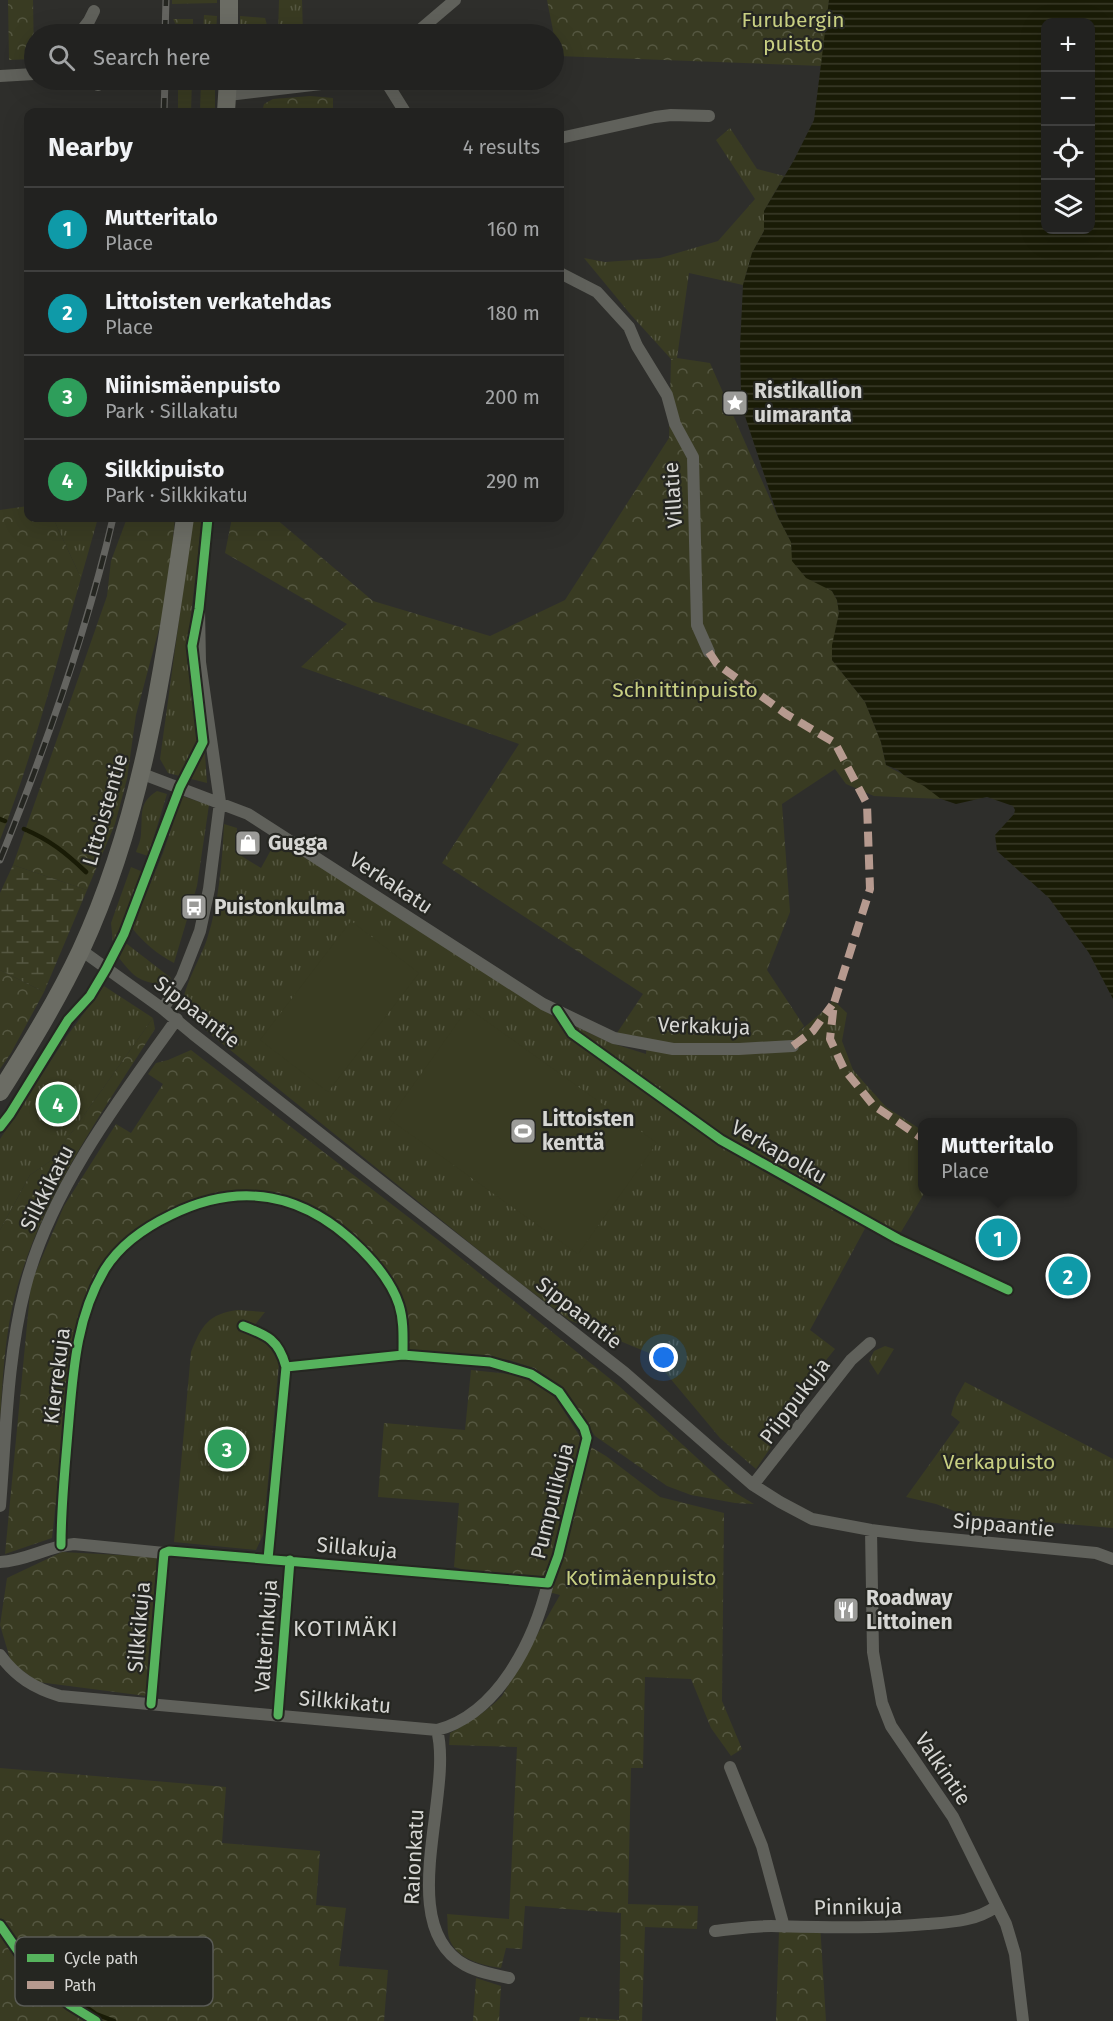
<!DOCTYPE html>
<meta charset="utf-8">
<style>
:root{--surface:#222220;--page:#2a2a29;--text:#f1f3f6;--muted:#a2a4a5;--line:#3f3f3e;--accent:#1a73e8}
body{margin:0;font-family:"Fira Sans",sans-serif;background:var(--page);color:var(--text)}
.controls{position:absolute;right:18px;top:18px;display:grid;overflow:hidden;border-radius:12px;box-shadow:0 6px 24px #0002}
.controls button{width:54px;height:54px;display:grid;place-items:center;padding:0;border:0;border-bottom:2px solid var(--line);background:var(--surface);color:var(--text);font:30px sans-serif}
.you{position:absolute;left:664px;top:1358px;width:21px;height:21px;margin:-15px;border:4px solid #fff;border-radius:50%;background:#1a73e8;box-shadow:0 0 0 9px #1a73e833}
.badge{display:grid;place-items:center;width:39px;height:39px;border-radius:50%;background:var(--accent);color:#fff;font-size:20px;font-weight:700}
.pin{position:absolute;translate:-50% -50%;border:3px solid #fff;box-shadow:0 2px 6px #0006}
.popup{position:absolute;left:918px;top:1118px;width:159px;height:78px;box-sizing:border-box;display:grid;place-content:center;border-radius:12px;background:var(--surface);filter:drop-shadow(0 2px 4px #0005);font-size:20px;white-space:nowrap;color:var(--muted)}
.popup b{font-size:22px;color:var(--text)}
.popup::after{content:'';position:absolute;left:50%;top:100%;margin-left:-12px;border:12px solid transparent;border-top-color:var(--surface)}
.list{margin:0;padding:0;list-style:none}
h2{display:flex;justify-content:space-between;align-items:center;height:78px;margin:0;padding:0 24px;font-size:26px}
h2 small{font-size:20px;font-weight:400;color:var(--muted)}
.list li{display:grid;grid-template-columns:39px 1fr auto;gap:18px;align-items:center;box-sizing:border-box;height:84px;padding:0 24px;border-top:2px solid var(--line)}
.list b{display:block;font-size:22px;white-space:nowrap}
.list p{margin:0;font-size:20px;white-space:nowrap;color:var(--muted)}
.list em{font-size:20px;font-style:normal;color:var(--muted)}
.icon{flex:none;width:33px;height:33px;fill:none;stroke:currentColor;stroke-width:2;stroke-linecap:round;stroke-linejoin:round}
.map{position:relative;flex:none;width:1113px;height:2021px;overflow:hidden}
.search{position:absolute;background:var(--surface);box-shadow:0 6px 24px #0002;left:24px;top:24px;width:540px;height:66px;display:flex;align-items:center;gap:15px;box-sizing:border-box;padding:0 21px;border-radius:33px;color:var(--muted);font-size:22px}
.panel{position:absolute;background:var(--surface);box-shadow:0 6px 24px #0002;left:24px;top:108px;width:540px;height:414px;border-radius:12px}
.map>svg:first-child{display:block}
.grass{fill:url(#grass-tufts)}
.forest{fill:url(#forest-crowns)}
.wetland{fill:url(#wetland-marsh)}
.pitch{fill:#393b22}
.water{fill:url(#water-rules);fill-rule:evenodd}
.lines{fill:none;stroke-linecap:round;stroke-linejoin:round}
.stream{stroke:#191b06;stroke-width:4.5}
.street{stroke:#60615b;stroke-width:12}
.secondary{stroke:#6b6c64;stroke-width:18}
.rail-casing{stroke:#646460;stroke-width:7}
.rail{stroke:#252621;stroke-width:4.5;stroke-dasharray:14;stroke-linecap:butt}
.quiet{stroke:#b69a8f;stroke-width:8;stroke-dasharray:15 8;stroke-linecap:butt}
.cycleway-casing{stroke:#252621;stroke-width:13}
.cycleway{stroke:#56b35d;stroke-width:9}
.labels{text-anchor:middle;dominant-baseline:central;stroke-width:4.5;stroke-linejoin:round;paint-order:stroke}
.park-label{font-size:21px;fill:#c8cf82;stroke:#252621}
.poi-label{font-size:21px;font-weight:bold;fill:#d6d6d3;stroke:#252621;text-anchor:start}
.street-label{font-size:21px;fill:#d6d6d3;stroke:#252621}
.neighbourhood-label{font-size:22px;letter-spacing:1.5px;fill:#d6d6d3;stroke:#252621}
.key{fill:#252621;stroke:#5a5b56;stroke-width:1.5}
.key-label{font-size:16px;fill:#d6d6d3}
</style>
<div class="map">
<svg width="1113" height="2021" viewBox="0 0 1113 2021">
<defs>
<pattern id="grass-tufts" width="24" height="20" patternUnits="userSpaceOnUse" patternTransform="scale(1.5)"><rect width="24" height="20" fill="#393b22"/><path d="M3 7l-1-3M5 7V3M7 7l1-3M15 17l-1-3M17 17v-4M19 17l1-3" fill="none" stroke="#555741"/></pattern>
<pattern id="forest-crowns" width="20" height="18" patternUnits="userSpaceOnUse" patternTransform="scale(1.5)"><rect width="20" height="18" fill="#393b22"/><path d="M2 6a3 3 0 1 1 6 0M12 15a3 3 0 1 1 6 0" fill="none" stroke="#555741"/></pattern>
<pattern id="wetland-marsh" width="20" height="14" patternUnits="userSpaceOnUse" patternTransform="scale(1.5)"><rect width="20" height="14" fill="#393b22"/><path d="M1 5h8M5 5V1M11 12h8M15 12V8" fill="none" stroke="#555741"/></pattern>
<pattern id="water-rules" width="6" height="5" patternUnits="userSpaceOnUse" patternTransform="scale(1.5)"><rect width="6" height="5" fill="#191b06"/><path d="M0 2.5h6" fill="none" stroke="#3a3b29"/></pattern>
</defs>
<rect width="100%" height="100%" fill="#2e2e2b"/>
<!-- grass -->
<path class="grass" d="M279,0H302L303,34H278Z
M204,15L217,16L216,34H203Z
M240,16L265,18L267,25L266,34H240Z
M201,80H215V112H200Z
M730,128L757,169L784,176L764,211V231L752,253L743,285L689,273L677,358L671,359L631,315L584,258L605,262L660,258L718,241L755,199L716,140Z
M53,518H98L81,578Z
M193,518H202L187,651L199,743L205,754L207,783L168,773L160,759Z
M157,791L167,794L148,856L136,852C138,846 141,840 141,833C143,814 138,803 157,791Z
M182,796L209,805L197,886L174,963C157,954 144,943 132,928L163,853Z
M224,824L237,828L235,852L261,868L277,839L553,1016L611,1043L646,1054L647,1041L791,1039C805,1025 822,1015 833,1000L847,1013L842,1041L853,1070L886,1107L923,1131V1192H925L901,1232L868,1223L810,1330L835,1349L762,1440L771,1447L756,1469L720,1438L649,1353L569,1320L507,1273L224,1045C213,1036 186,1016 184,1000C183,988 203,953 207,939C219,902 222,863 224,824Z
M131,867L143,872L130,908L113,943L111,923Z
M126,944H127L171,978L164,985C138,981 135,978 119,958Z
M104,986L153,1018L52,1160L30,1175L0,1230V1139L67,1036Z
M238,1310L265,1312L250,1331C267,1341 272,1345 279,1363L263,1535L256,1550L174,1542L191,1352C202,1325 208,1314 238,1310Z
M885,1346L894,1349L878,1375L869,1361L874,1351Z
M965,1382L1113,1459V1528L965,1515L936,1504L906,1497L960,1422L951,1415L956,1398Z"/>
<!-- forest -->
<path class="forest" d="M8,0H33L34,59L9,60Z
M172,0H217V3L172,4Z
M547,0H829L822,66L558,56Z
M173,19H193V34H178V29Z
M178,80H192L191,112H178Z
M310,96L333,98V112H262L264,104L273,99Z
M677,358L710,363L778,517L791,542L793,561L832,591L837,600L839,613L832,660L865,702L881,742L886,765C903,776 926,783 941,799L874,796L846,784L835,769L782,804L790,912L767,970L804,1026L791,1039L778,1043L673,1046L617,1033L643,994L442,863L519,744L301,667L347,624L225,553L232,518H275L373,601L490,636L565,600L669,438L671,359Z
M28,506V518H53L81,578C56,665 33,755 0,840V510Z
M127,518H175L167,599L136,715L127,779L115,824L87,890L13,865L107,596L111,561Z
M0,970L44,992L11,1053L0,1069Z
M153,1018L155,1029C105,1108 48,1188 20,1278C5,1325 3,1375 0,1423V1230L30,1175L52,1160Z
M191,1050L442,1243L583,1357L619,1386L722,1481L734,1492L754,1504L735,1503L691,1495L667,1486L595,1436L563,1388L534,1368L509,1360L408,1351C407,1334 407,1314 401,1297C389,1270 367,1245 343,1228C331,1219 319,1210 305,1203C240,1174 160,1202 113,1252C93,1273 78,1315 73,1343L52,1538L5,1554L31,1283L64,1206L116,1124L131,1133L163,1084L148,1074L156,1063L168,1060Z
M471,1370L510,1374L528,1379L555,1397L584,1443L606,1456L660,1497L724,1513L722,1701L742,1749L731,1756L711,1728L691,1679L645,1677L643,1768H631L628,1904L698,1906L697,1929L645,1927L642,2021H579L580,2017L619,2020L621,1913L525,1906L522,1949L506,1948L501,1968C481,1965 456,1959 449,1938C447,1931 448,1921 447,1914L509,1919L517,1747L449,1745L450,1733C470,1722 486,1712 502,1696L560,1595L454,1567L459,1503L378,1497L384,1423L465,1430Z
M62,1552L157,1557L146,1696L38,1682L11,1662L0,1625L7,1578Z
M0,1768L226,1787L222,1843L320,1851L316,1905L346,1908L339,1966L388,1970L384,2021H0Z
M820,1923L826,2021H776L779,1931Z
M476,1978L501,1986L499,2021H473Z"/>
<!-- wetland -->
<path class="wetland" d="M13,865L87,890L44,992L0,970V893Z"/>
<!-- pitch -->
<path class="pitch" d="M351,921L419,973L328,1092L260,1040Z
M468,1008L657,1143L578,1254L389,1119Z"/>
<!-- water -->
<path class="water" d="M829,0H1113V999L1089,953L1049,898L997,851L995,835L1014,814L1015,810L1013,806L987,797L956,804L941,799L924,786L906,777L898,770L886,765L881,742L865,702L832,660V645L839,613L837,600L832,591L806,578L792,561L791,542L778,517L745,416L741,391L740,347L743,285L752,253L764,231V211L794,160L814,120ZM1046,22H1090V230H1046Z"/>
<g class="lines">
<!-- stream -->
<path class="stream" d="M0,819L5,821
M24,829C50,840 66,853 86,872
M41,1962L61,1989L96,2014L114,2021"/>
<!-- street -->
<path class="street" d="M79,34L89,21L94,11
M415,34L455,0
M0,76L34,74
M86,80L98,85
M385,80L405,112
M228,95L355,80
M560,138L655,117L671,115L709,116
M560,273L597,292L629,327L637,346L667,395L675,424L693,457L697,625L709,652
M140,773L248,814L543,1004L614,1038L673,1049H739L793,1046
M81,950L163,1009L193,1034L625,1373L753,1485L780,1502L812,1519L871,1530L919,1536L1096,1553L1113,1559
M163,1009L182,977L200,931L209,889L220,802L200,662L199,609
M753,1485L851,1360L870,1343
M0,1506C6,1434 7,1359 25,1288C49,1192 119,1099 177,1019
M871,1530L873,1652L882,1703L891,1726L953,1817L1006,1924L1015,1954L1023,2021
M0,1562C26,1561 48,1546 74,1544L164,1553
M0,1655C16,1677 34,1688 60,1696L437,1730C498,1714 534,1641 548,1583
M437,1730C454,1794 393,1925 465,1965C478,1972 494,1975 509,1978
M730,1767L762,1846L784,1927
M715,1931C734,1929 752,1926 771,1926C823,1927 875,1929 927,1924C953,1922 976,1921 997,1906"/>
<!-- secondary -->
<path class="secondary" d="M229,34V0
M226,112L228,80
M0,1092C29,1046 58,999 81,950C144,814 164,664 185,518"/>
<defs>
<path id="rail" d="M165,34L166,0
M164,112L165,80
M0,860C45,749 86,635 113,518"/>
</defs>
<!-- rail casing -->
<use href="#rail" class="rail-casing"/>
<!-- rail -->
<use href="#rail" class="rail"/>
<!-- quiet -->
<path class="quiet" d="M709,652L717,664L786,714L835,743L867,804L870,889L834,1003L830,1039L844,1069L873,1105L923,1139
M793,1046L813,1031L832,1005"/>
<defs>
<path id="cycleway" d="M557,1010L572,1033L721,1140L898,1239L1008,1290
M0,1127L10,1114L68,1020L90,996L106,969L124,934L180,787L203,742L192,646L199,609L208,518
M243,1326C267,1335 279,1340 286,1367L268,1559
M61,1545C61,1507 65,1469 68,1432C73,1375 75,1319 105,1269C120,1245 146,1227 171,1215C242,1180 306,1194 361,1249C377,1265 392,1283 399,1305C404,1321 403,1338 403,1355
M151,1704L164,1553L169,1551L548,1583L558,1556L587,1438L584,1428L559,1392L531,1374L490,1362L403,1355L286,1367
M278,1715L290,1560
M0,1925L36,1977L70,2005L96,2021"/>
</defs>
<!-- cycleway casing -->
<use href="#cycleway" class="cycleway-casing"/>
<!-- cycleway -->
<use href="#cycleway" class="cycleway"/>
</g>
<!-- icons -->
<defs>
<symbol id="sight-square" viewBox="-11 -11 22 22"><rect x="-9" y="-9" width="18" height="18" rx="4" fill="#9b9b98" stroke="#252621"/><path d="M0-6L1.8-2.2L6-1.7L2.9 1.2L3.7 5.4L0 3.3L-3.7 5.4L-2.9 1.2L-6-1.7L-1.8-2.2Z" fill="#fff"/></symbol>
<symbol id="shop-square" viewBox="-11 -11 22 22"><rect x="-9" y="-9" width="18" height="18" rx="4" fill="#9b9b98" stroke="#252621"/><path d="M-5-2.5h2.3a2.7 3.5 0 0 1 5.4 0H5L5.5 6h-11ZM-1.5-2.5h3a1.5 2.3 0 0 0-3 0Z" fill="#fff"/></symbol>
<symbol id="bus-square" viewBox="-11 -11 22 22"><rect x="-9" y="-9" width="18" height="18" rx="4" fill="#9b9b98" stroke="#252621"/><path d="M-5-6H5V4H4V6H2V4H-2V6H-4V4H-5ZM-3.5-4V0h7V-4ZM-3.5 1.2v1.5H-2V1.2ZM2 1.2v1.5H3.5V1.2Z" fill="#fff"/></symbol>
<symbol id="stadium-square" viewBox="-11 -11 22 22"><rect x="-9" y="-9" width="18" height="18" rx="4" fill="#9b9b98" stroke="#252621"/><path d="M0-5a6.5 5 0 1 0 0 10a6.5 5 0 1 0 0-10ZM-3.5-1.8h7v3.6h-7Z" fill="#fff"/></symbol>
<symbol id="restaurant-square" viewBox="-11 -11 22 22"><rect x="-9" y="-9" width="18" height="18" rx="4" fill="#9b9b98" stroke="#252621"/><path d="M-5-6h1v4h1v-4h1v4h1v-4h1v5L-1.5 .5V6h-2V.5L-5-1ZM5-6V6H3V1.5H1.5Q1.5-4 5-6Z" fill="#fff"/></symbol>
</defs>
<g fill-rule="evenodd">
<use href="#sight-square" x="720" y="388" width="30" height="30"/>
<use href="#shop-square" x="233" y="828" width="30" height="30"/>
<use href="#bus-square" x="179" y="892" width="30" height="30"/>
<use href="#stadium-square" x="508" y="1116" width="30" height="30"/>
<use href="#restaurant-square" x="831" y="1595" width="30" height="30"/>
</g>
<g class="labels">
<!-- park labels -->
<g class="park-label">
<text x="793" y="20">Furubergin<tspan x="793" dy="24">puisto</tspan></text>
<text x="685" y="690">Schnittinpuisto</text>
<text x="999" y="1462">Verkapuisto</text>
<text x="641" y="1578">Kotimäenpuisto</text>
</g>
<!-- poi labels -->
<g class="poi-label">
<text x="754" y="391">Ristikallion<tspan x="754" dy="24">uimaranta</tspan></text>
<text x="268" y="843">Gugga</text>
<text x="214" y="907">Puistonkulma</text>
<text x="542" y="1119">Littoisten<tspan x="542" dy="24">kenttä</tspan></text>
<text x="866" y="1598">Roadway<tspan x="866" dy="24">Littoinen</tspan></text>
</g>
<!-- street labels -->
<g class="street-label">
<text transform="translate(673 495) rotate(-94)">Villatie</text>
<text transform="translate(105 810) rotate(-74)">Littoistentie</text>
<text transform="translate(391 883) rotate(33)">Verkakatu</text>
<text transform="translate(197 1012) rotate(38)">Sippaantie</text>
<text transform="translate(704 1026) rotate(2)">Verkakuja</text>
<text transform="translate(779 1152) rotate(30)">Verkapolku</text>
<text transform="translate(47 1188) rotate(-63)">Silkkikatu</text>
<text transform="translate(579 1313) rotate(38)">Sippaantie</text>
<text transform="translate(57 1376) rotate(-83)">Kierrekuja</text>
<text transform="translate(795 1401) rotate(-53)">Piippukuja</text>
<text transform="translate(552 1501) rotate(-76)">Pumpulikuja</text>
<text transform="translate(1004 1525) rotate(5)">Sippaantie</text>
<text transform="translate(357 1548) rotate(5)">Sillakuja</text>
<text transform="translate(139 1627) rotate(-85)">Silkkikuja</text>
<text transform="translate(266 1636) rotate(-86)">Valterinkuja</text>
<text transform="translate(345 1702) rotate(5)">Silkkikatu</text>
<text transform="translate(943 1769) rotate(56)">Valkintie</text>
<text transform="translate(414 1857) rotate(-87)">Raionkatu</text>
<text transform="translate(858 1907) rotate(-1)">Pinnikuja</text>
</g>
<!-- neighbourhood labels -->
<g class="neighbourhood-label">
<text x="346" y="1628">KOTIMÄKI</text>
</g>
</g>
<!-- legend -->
<rect x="15" y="1937" width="198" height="69" rx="9" class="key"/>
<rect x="27" y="1954" width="27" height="8" fill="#56b35d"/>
<rect x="27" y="1981" width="27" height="8" fill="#b69a8f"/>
<g class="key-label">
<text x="64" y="1964">Cycle path</text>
<text x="64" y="1991">Path</text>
</g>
</svg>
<div class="controls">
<button>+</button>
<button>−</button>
<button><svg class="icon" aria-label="locate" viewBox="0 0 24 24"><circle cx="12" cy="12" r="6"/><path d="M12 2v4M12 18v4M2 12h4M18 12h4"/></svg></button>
<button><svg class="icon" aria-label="layers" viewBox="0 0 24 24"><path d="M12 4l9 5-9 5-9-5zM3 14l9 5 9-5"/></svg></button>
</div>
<div class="you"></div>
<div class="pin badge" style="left:998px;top:1238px;background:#0f9aa8">1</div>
<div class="popup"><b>Mutteritalo</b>Place</div>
<div class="pin badge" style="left:1068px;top:1276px;background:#0f9aa8">2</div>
<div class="pin badge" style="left:227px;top:1449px;background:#2e9e5b">3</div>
<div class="pin badge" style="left:58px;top:1104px;background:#2e9e5b">4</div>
<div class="search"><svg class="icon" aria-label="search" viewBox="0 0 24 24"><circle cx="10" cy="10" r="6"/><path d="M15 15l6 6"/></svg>Search here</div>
<section class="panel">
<h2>Nearby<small>4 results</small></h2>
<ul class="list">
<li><span class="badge" style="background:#0f9aa8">1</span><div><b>Mutteritalo</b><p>Place</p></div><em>160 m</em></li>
<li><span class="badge" style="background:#0f9aa8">2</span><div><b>Littoisten verkatehdas</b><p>Place</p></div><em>180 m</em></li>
<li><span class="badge" style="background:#2e9e5b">3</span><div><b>Niinismäenpuisto</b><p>Park · Sillakatu</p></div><em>200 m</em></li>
<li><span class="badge" style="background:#2e9e5b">4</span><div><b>Silkkipuisto</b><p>Park · Silkkikatu</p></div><em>290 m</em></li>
</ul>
</section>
</div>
